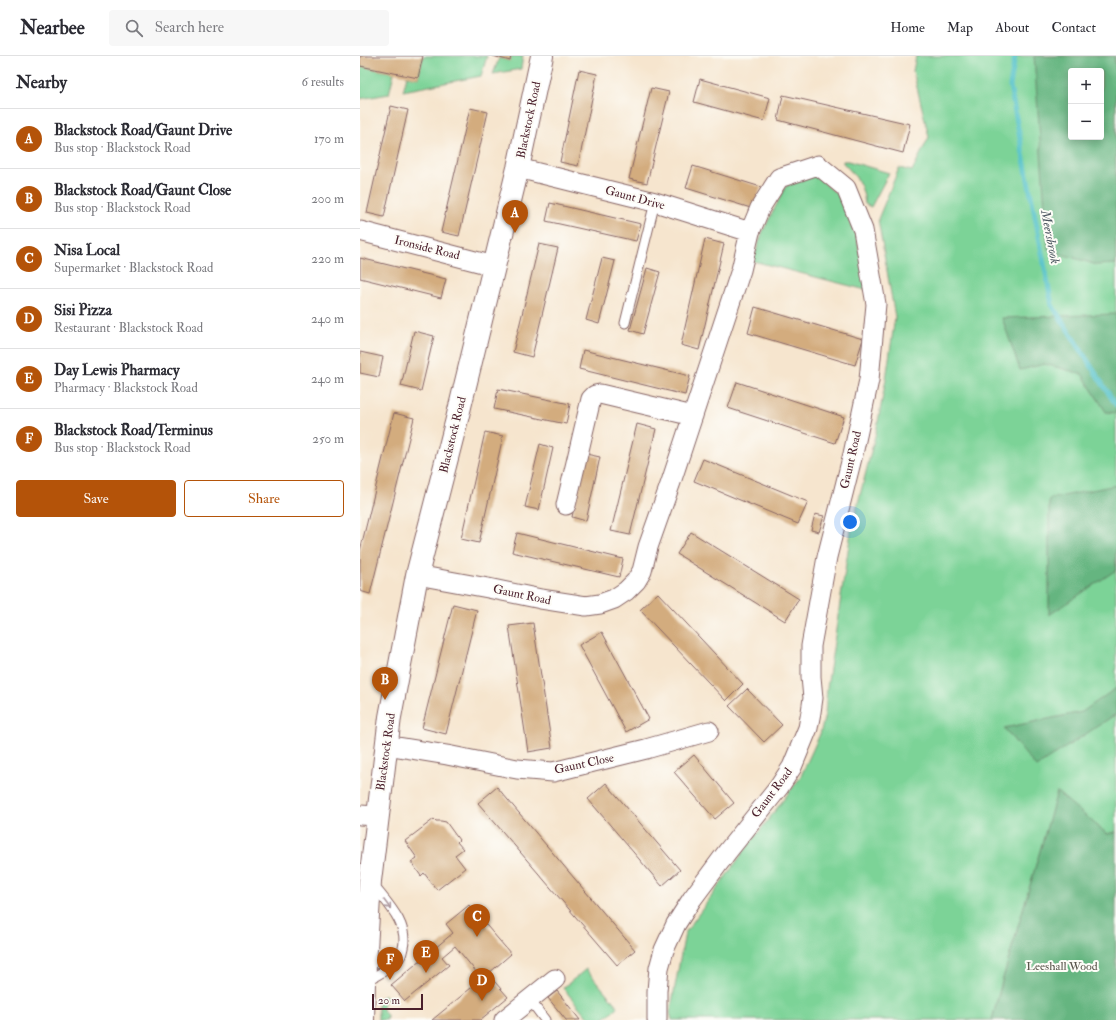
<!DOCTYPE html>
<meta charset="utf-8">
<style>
:root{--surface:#fff;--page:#f7f7f7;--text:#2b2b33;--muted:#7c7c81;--line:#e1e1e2;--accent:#b45309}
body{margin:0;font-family:"IM FELL Double Pica",serif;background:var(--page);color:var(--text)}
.controls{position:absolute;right:12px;top:12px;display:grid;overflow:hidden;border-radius:4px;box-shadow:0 2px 10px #0003}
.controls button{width:36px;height:36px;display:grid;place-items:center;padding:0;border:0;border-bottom:1px solid var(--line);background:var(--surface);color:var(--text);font:20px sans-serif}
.scale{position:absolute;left:12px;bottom:10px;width:51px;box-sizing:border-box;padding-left:4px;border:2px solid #4a1f2b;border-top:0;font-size:11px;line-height:14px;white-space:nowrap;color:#4a1f2b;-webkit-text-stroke:3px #fdfcf7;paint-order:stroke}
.you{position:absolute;left:490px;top:466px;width:14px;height:14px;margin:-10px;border:3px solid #fff;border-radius:50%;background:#1a73e8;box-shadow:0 0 0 6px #1a73e833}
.badge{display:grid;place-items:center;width:26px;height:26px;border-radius:50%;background:var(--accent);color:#fff;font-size:13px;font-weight:700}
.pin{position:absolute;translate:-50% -33px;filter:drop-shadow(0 1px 2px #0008)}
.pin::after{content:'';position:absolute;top:21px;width:14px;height:12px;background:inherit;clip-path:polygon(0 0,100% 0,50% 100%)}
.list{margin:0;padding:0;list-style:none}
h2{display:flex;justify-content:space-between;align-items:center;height:52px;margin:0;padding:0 16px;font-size:17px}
h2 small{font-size:13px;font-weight:400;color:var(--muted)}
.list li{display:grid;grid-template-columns:26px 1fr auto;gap:12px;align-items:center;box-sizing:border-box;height:60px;padding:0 16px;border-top:1px solid var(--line)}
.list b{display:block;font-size:15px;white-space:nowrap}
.list p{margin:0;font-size:13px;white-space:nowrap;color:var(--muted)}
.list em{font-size:13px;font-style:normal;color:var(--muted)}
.actions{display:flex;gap:8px;padding:12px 16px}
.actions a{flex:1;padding:9px 0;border:1px solid var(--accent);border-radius:4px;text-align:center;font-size:14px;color:var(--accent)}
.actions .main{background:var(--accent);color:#fff}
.icon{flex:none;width:22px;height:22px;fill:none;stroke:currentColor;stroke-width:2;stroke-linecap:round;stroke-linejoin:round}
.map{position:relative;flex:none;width:756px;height:964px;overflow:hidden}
header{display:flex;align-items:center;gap:24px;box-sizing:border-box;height:56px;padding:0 20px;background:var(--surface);border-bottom:1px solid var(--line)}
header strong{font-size:19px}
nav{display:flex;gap:22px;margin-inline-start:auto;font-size:14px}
.search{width:280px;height:36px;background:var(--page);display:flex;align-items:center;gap:10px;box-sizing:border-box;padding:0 14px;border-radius:4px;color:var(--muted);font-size:15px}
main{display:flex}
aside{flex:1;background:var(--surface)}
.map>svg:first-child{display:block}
.green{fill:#7cd397;stroke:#637961;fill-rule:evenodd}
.forest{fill:#65b580;stroke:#586a56;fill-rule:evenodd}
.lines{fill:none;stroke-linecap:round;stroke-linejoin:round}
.stream{stroke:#54c2c9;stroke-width:5}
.building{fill:#d3ac7e}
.service-casing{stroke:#866464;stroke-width:11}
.minor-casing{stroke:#866464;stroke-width:21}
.tertiary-casing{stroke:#866464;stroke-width:24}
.service{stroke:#fff;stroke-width:9}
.minor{stroke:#fff;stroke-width:19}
.tertiary{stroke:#fff;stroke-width:22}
.oneway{stroke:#ae9aa0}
.labels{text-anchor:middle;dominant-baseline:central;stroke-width:4;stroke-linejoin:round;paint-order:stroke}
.street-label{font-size:12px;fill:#4a1f2b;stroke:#fdfcf7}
.park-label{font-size:12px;fill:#59554b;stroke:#fdfcf7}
.water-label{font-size:13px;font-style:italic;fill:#4e5862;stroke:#fdfcf7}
</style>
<header>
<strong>Nearbee</strong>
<div class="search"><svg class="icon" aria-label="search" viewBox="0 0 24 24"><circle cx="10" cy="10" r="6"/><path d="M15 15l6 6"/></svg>Search here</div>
<nav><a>Home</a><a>Map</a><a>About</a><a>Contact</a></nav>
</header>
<main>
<aside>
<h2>Nearby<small>6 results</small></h2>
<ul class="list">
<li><span class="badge">A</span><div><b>Blackstock Road/Gaunt Drive</b><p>Bus stop · Blackstock Road</p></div><em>170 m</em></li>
<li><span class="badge">B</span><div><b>Blackstock Road/Gaunt Close</b><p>Bus stop · Blackstock Road</p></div><em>200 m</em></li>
<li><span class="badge">C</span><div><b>Nisa Local</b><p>Supermarket · Blackstock Road</p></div><em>220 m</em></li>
<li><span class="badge">D</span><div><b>Sisi Pizza</b><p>Restaurant · Blackstock Road</p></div><em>240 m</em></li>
<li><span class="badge">E</span><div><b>Day Lewis Pharmacy</b><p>Pharmacy · Blackstock Road</p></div><em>240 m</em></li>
<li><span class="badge">F</span><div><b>Blackstock Road/Terminus</b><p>Bus stop · Blackstock Road</p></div><em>250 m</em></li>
</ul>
<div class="actions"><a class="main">Save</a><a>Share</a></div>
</aside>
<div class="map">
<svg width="756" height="964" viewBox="0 0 756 964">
<rect width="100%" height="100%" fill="#fdfcf7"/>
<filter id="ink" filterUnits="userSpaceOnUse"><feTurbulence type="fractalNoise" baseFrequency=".025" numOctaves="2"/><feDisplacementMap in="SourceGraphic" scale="8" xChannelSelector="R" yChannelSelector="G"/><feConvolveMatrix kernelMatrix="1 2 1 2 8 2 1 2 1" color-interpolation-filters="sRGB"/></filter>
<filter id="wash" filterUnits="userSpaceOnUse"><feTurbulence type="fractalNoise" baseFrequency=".012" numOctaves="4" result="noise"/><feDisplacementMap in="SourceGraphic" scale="16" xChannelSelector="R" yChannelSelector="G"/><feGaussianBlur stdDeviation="0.9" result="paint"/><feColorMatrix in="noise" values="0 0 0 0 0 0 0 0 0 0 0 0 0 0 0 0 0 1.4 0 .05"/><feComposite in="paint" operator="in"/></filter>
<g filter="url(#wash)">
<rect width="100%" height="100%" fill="#f6e5ce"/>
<!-- green -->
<path class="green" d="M63,0H127L121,20L43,35L47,20L58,22Z
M151,0H163L161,13L133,18L139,2L150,5Z
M556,0H756V776L747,778L697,737L642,926L632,964H312L310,957L325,877L382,798L440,722L460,678L465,659L467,632L491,475L516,376L526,323L535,261L518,163L539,112L552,115L569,81L553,15ZM711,15H741V81H711Z
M0,10L34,17L29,38L0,43Z
M483,105H488L529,117L511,151L505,148C503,128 496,120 483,107Z
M455,119L478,139L497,182L506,234L393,205L402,177L426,130Z
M226,913L258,951L242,964H230L203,932Z
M24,938L28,942L23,945V954L28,961L26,962L27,964H18V944Z"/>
<!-- forest -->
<path class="forest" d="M674,0H754L756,15V208L737,209L688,194ZM711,15H741V81H711Z
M756,258V357L746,356L722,318L685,308L660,314L642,262Z
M756,429V514L689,559V443Z
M756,632V658L676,711L644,672L722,656Z
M697,736L747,778L756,776V964H632L642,926Z"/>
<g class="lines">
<!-- stream -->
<path class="stream" d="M655,0L650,30L692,249L756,349"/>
</g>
<g id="blocks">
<!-- building -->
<path class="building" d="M0,0H63L58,22L0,10Z
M133,0H151L150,5Z
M219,14L237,18L218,110L200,106Z
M340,23L410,42L404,65L334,46Z
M291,32L309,36L287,127L269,123Z
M423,39L550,68L543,97L418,64Z
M31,50L48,54L24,161L7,157Z
M110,52L128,56L99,180L81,176Z
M333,110L401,131L394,153L326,132Z
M190,147L281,168L276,185L186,165Z
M345,183L364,188L339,294L321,289Z
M179,188L198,192L172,301L153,296Z
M0,202L86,223L81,242L0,222Z
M242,202L255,205L239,268L226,264Z
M287,212L300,216L283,278L270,274Z
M395,251L503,283L495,309L388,277Z
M54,275L74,280L61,335L41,330Z
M223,294L330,320L325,339L219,313Z
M0,296L23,301L19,321L0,317Z
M377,326L484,361L475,387L368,352Z
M138,333L210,348L206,368L134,353Z
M34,357L54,362L10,538L0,535V495Z
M277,368L296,373L270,479L251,475Z
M125,376L143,380L119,487L101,483Z
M180,388L193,392L179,454L165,451Z
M226,398L240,401L226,465L212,461Z
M343,403L448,446L438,468L334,425Z
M455,458L464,460L459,476L451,474Z
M331,476L439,543L425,565L317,498Z
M157,477L263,503L259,521L152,496Z
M298,537L383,628L366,645L280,554Z
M93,548L117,554L86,678L62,672Z
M173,567L192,692L168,696L149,570Z
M242,576L289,663L266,676L219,589Z
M387,633L422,669L404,686L369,650Z
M334,699L374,747L355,763L314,716Z
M246,727L320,814L302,830L228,743Z
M137,731L275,894L257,909L118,747Z
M74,763L76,765H81L86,766L99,784L97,786L103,793L95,799L105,812L77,834L64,817L61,820L51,806L57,802L45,785Z
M109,849L151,898L128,918L148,941L120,964H72L122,923L95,890L82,901L89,909L45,945L31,929L93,877L86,868Z
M197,935L220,964H206L188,942Z"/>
</g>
</g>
<g filter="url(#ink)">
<use href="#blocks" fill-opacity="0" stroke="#866464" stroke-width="1"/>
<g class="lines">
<defs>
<path id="service" d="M265,267L295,146
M5,926C16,920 33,911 40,901C42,899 42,895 43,892C49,868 27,847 14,830
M170,944L185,964"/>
<path id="minor" d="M158,112L295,146L390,176
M0,175L134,210
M206,449L231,343L235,339L240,338L333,360
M57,519L128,532L181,543L226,550L240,548L254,543L266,535L276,525L282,515L288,491L311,426L381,214L390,176L400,152L419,122L458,109L486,132L503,174L516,248L509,324L493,398L467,501L451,590V621L453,642L451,656L448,672L432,711L419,731L367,796L332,843L316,868L304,894L299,912L297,935V964
M26,689L87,699L157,713L193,716L286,693L349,675
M0,759L18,760
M144,964L195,923"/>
<path id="tertiary" d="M3,964L4,927L10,825L30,661L57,519L97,363L158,112L182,0"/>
</defs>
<!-- service casing -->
<use href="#service" class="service-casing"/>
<!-- minor casing -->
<use href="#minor" class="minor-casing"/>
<!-- tertiary casing -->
<use href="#tertiary" class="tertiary-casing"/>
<!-- service -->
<use href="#service" class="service"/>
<!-- minor -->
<use href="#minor" class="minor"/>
<!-- tertiary -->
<use href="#tertiary" class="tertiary"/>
</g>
<!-- one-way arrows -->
<defs><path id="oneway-shaft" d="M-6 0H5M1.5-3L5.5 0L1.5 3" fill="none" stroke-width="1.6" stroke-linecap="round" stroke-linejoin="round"/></defs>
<use class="oneway" href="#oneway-shaft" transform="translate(27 848) rotate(53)"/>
</g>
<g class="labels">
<!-- street labels -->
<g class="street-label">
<text transform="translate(169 64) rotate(-78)">Blackstock Road</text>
<text transform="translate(275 142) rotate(15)">Gaunt Drive</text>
<text transform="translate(67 192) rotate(14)">Ironside Road</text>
<text transform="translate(93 379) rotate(-76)">Blackstock Road</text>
<text transform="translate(491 404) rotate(-77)">Gaunt Road</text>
<text transform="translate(162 539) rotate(12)">Gaunt Road</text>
<text transform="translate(26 696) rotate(-82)">Blackstock Road</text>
<text transform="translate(224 708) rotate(-12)">Gaunt Close</text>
<text transform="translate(412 737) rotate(-53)">Gaunt Road</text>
</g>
<!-- park labels -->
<g class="park-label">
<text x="702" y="910">Leeshall Wood</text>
</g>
<!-- water labels -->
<g class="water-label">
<text transform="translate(690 181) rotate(79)">Meersbrook</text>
</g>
</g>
</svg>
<div class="controls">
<button>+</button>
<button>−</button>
</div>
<div class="scale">20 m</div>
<div class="you"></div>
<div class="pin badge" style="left:155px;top:177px">A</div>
<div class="pin badge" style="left:25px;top:644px">B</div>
<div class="pin badge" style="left:117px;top:881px">C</div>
<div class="pin badge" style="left:122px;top:945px">D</div>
<div class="pin badge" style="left:66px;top:917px">E</div>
<div class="pin badge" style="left:30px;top:924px">F</div>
</div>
</main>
